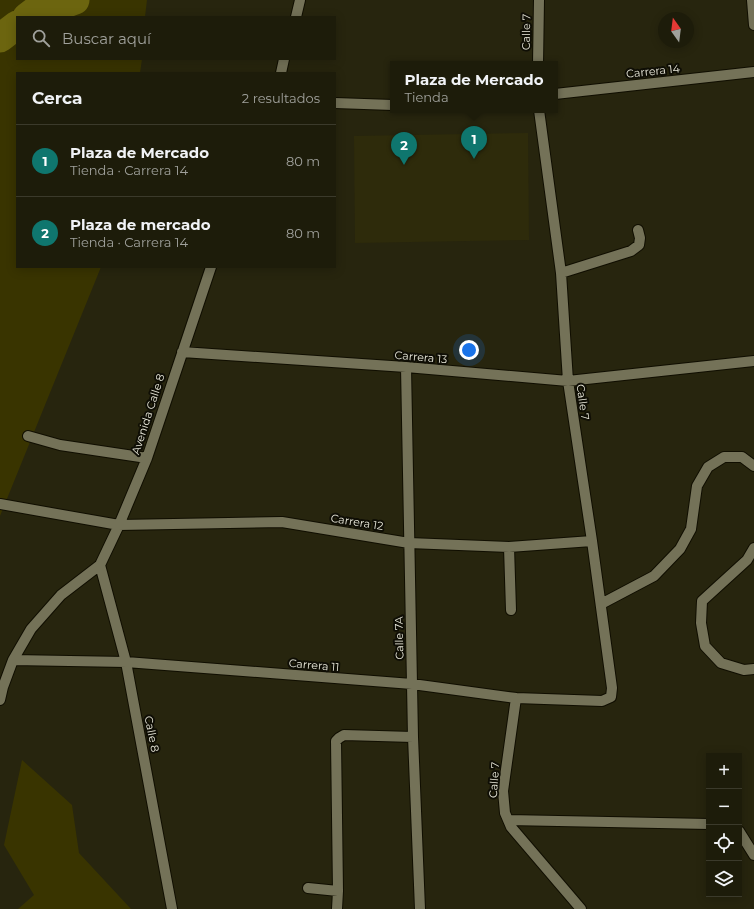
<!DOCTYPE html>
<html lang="es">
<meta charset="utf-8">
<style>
:root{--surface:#1d1c0a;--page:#252513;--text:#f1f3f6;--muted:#a0a19c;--line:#3b3a2b;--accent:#0f766e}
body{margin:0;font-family:Montserrat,sans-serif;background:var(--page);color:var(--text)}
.controls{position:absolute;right:12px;bottom:12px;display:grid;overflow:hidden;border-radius:0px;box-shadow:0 2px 10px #0003}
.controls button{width:36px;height:36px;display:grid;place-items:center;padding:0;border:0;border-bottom:1px solid var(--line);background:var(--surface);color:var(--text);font:20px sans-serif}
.compass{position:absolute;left:658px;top:12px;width:36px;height:36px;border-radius:50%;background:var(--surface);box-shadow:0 2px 10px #0003;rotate:346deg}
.you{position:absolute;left:469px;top:350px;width:14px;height:14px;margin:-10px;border:3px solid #fff;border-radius:50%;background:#1a73e8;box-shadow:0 0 0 6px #1a73e833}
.badge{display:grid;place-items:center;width:26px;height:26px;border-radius:50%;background:var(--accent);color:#fff;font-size:13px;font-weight:700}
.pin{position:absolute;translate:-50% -33px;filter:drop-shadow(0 1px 2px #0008)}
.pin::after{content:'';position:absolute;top:21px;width:14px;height:12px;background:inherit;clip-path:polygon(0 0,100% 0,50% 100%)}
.popup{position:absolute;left:390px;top:61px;width:168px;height:52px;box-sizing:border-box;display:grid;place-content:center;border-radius:0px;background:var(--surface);filter:drop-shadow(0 1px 3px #0005);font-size:13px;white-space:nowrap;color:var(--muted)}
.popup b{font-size:15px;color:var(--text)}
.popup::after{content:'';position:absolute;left:50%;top:100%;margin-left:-8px;border:8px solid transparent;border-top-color:var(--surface)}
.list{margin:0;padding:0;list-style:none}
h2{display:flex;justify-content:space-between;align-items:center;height:52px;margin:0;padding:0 16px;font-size:17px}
h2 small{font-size:13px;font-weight:400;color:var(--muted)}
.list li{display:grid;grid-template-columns:26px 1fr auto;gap:12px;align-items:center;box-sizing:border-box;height:72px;padding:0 16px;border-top:1px solid var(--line)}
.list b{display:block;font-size:15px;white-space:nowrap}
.list p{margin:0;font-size:13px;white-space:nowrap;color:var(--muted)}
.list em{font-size:13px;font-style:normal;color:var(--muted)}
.icon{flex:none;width:22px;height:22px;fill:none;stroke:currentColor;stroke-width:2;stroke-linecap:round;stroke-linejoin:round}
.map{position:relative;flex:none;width:754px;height:909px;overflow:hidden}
.search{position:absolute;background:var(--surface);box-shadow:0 2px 10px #0003;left:16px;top:16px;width:320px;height:44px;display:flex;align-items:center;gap:10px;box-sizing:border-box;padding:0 14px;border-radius:0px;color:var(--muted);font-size:15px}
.panel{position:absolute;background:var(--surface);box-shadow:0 2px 10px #0003;left:16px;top:72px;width:320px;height:196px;border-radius:0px}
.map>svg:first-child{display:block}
.built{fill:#2e2b0b}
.green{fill:#393400}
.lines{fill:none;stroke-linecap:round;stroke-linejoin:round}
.river{stroke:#6c650f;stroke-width:29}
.minor-casing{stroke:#100e00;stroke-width:12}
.minor{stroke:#747258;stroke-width:10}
.labels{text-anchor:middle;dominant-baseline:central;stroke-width:4;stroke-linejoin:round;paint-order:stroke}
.street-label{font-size:11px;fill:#ebeadc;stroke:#0f0e05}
</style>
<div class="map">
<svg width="754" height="909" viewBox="0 0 754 909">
<rect width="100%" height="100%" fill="#27250e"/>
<!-- built -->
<path class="built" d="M528,133L529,240L355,243L354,136Z"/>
<!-- green -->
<path class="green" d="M0,0H147L145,17H17V59H142L140,73H17V267H101L0,516Z
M22,760L72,805L79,853L131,909H18L34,895L4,845Z"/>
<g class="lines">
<!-- river -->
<path class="river" d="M27,17L35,11L64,4L75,0
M0,38L17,25"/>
<defs>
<path id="minor" d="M752,0L754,25
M296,17L300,0
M538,64L539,0
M281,73L284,59
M555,94L754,72
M335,103L393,105
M561,273L631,251L639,245L640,238L638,230
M182,352L406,367L568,381L754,361
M406,367L413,737L420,909
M28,436L60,445L147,458
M0,504L119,525L282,522L409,543L509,547L592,541
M509,547L511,610
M754,548L747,560L702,601L701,623L705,646L721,663L744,670L754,669
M100,565L126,662L172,909
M601,604L654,576L680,549L691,529L697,486L708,467L724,457H742L754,466
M13,660L126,662L412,684L516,698L602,701L611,697L612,688L592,541L568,381L561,273L539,110
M516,698L503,791L505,813L511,827L581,909
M0,700L3,687L13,660L31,629L61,595L100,565L119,525L147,458L211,267
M508,820L709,824
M739,831L754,855
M308,888L338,891
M337,909L338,891L336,741L339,738L344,735L413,737"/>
</defs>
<!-- minor casing -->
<use href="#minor" class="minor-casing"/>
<!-- minor -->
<use href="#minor" class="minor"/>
</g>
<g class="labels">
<!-- street labels -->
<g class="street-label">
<text transform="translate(526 32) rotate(-89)">Calle 7</text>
<text transform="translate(653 71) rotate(-6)">Carrera 14</text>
<text transform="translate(421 357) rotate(5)">Carrera 13</text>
<text transform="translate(583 402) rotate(82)">Calle 7</text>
<text transform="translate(148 414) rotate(-72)">Avenida Calle 8</text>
<text transform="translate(357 522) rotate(9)">Carrera 12</text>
<text transform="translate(399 638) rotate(-91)">Calle 7A</text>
<text transform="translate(314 665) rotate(5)">Carrera 11</text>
<text transform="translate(152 734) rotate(79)">Calle 8</text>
<text transform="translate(494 780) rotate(-86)">Calle 7</text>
</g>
</g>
</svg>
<div class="controls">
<button>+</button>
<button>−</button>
<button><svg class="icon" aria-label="locate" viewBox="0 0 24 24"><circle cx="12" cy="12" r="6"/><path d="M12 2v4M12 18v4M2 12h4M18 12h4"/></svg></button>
<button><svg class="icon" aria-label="layers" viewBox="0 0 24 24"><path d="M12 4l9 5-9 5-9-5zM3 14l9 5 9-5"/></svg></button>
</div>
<svg class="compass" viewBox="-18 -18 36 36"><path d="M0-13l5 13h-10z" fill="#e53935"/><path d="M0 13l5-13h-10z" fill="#a0a19c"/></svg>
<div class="you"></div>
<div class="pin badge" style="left:474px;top:159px">1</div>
<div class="popup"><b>Plaza de Mercado</b>Tienda</div>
<div class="pin badge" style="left:404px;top:165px">2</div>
<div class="search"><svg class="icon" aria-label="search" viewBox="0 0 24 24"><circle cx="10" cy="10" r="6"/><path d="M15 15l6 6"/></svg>Buscar aquí</div>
<section class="panel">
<h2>Cerca<small>2 resultados</small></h2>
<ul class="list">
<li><span class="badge">1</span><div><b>Plaza de Mercado</b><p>Tienda · Carrera 14</p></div><em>80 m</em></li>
<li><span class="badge">2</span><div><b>Plaza de mercado</b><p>Tienda · Carrera 14</p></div><em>80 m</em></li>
</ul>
</section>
</div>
